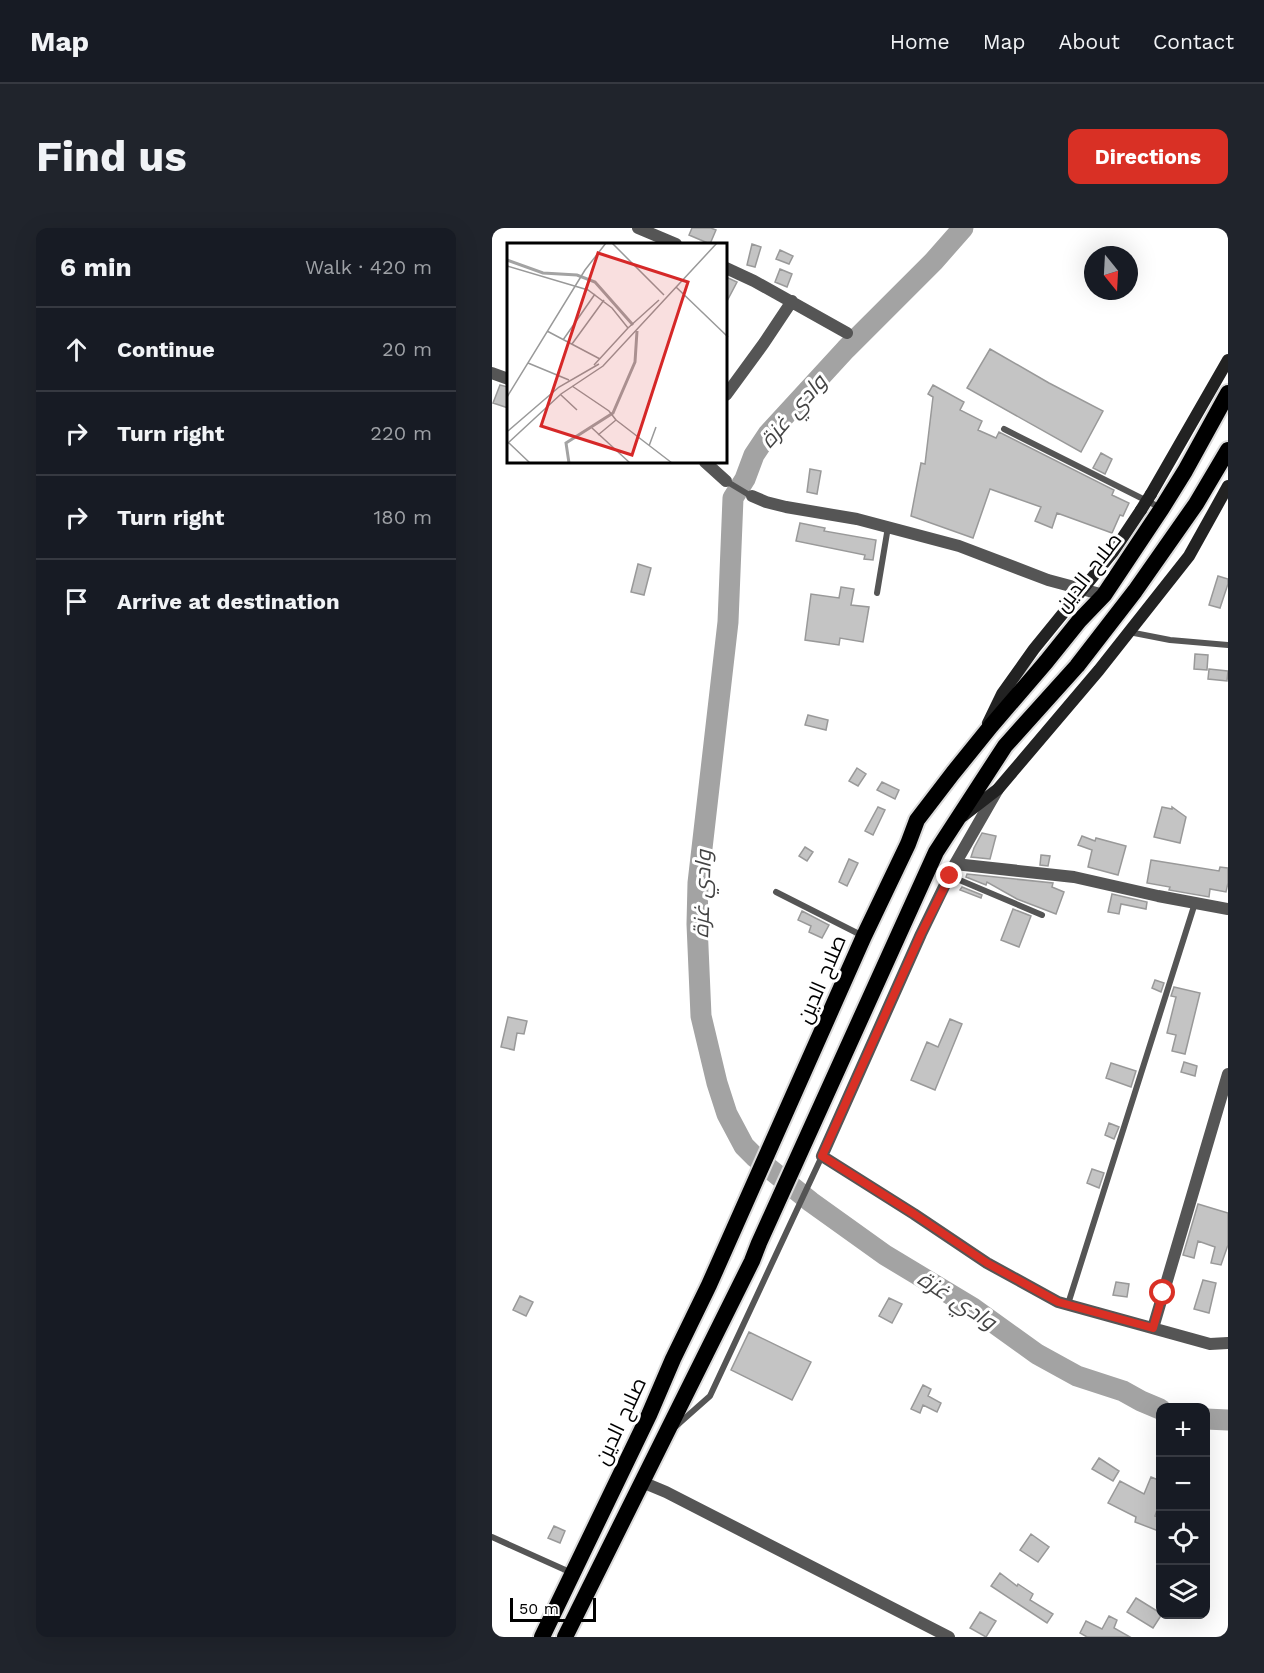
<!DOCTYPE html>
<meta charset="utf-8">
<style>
:root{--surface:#171b24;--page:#20242c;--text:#f1f3f6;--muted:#9ea1a6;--line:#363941;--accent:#d93025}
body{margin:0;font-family:"Work Sans",Cairo,sans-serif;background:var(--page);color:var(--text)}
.controls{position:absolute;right:18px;bottom:18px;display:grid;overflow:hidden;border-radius:12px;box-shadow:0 6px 24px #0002}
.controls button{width:54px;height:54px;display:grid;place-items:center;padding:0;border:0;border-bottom:2px solid var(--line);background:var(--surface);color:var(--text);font:30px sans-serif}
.compass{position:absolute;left:592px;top:18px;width:54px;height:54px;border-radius:50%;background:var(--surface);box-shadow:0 6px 24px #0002;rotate:162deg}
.scale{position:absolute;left:18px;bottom:15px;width:86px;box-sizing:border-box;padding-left:6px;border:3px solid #000;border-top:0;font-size:16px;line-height:21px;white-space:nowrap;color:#000;-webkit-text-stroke:4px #fff;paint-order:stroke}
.stop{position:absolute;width:18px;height:18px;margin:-14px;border:4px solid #d93025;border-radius:50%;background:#fff}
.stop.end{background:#d93025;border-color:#fff;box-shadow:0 2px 6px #0008}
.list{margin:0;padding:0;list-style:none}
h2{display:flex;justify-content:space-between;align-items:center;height:78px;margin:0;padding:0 24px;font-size:26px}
h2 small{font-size:20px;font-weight:400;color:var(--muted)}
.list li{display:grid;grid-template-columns:39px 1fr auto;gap:18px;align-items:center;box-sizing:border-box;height:84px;padding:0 24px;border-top:2px solid var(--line)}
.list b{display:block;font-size:22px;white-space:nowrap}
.list em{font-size:20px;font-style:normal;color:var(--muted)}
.icon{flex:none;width:33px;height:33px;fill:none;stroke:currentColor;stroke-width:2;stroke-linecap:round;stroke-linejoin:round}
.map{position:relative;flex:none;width:736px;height:1409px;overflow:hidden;border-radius:12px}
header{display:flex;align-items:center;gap:36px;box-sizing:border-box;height:84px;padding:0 30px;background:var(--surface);border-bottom:2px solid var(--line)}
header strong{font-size:28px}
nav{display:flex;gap:33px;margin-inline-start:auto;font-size:21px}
.intro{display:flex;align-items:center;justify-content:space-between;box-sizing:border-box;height:144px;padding:0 36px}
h1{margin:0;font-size:42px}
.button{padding:15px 27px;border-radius:12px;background:var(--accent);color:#fff;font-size:21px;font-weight:700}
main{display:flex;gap:36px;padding:0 36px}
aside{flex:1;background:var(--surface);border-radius:12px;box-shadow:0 6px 24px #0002}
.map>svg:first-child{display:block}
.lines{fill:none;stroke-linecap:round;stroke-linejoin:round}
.river{stroke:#a3a3a3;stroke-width:21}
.building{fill:#c4c4c4;stroke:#999;stroke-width:1.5}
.trunk-casing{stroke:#dbdbdb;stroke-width:20}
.service{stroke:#555;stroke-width:6}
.minor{stroke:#555;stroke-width:12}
.secondary{stroke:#222;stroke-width:12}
.trunk{stroke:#000;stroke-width:16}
.secondary-bridge{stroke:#222;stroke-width:12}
.route{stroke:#d93025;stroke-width:8}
.labels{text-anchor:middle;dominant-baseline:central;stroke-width:6;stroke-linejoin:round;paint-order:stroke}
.street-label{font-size:21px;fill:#000;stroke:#fff}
.water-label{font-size:22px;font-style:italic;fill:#444;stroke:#fff}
.inset-river{fill:none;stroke:#a3a3a3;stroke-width:3}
.inset-road{fill:none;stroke:#999;stroke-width:1.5}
.view{fill:#d62828;fill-opacity:0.15;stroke:#d62828;stroke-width:3}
.inset-edge{fill:none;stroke:#000;stroke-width:3}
</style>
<header>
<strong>Map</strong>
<nav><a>Home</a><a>Map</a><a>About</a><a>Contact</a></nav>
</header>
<div class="intro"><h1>Find us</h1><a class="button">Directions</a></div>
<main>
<aside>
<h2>6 min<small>Walk · 420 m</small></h2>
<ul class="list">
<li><svg class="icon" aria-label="ahead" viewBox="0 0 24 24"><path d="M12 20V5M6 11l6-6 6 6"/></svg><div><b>Continue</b></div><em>20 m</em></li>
<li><svg class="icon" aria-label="right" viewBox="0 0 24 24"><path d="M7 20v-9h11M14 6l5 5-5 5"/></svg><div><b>Turn right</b></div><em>220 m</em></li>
<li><svg class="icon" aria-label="right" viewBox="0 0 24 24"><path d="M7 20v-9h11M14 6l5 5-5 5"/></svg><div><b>Turn right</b></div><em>180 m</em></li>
<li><svg class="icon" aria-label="arrive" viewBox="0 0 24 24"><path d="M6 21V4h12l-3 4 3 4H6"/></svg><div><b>Arrive at destination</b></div></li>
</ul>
</aside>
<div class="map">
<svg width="736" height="1409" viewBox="0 0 736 1409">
<rect width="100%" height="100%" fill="#fff"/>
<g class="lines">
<!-- river -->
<path class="river" d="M471,0L442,33L354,121L276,206L262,227L253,251L241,270L236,394L206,655L205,696L209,788L225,855L235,886L252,918L263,929L319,974L393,1027L481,1080L545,1126L585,1148L631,1163L649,1173L668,1181
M714,1191L736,1192"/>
</g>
<!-- building -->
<path class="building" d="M200,0H219L224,2L218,16L197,7Z
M260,16L269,19L263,39L255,37Z
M288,22L301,28L297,36L284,31Z
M288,41L300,46L295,59L283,54Z
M234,49L245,54L234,75Z
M498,121L557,155L611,183L589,224L475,160Z
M8,157L16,159V180L1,175Z
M441,157L472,174L468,182L490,193L486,202L504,210L507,204L622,262L620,267L637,275L631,288L628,287L620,305L565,285L560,300L543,293L549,279L498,261L481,310L419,288L429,235L433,236L441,169L436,166Z
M609,225L620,231L613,246L601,240Z
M318,241L329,243L325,266L315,264Z
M308,295L333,300L332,303L384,312L381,332L372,331L373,327L304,313Z
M146,336L159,340L152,367L139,364Z
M726,348L736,351V356L728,380L717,377Z
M349,359L362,361L359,377L377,379L371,414L348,410L347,417L313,412L319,366L347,370Z
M703,426L716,427L715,442L702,441Z
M717,441L736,443L735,453L716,451Z
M316,487L336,492L334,502L313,497Z
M365,540L374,546L366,558L357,553Z
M390,554L407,562L403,571L385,562Z
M386,579L393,582L381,607L373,603Z
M670,579L680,581V579L694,589L688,615L662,609Z
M490,605L504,608L498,631L479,629L482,620Z
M590,608L603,613L604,610L634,618L626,647L596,639L600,622L586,617Z
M313,619L321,624L315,633L307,628Z
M549,627L558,628L556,638L548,637Z
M357,631L366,635L355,658L347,654Z
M659,632L727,643L728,639L736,640V655L734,664L718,661L717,669L677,662L678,659L655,655Z
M475,646L561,655L560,659L572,664L564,686L525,671L495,654L494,657L474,649Z
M470,659L490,667L489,670L468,662Z
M620,666L655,674L654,681L629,676L627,686L616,684Z
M521,681L539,688L527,719L509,712Z
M310,683L337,697L330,710L317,704L319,698L306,692Z
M663,752L672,755L669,764L660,760Z
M682,759L708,765L693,826L680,823L684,807L675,805L684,769L679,768Z
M16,789L35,793L32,806L25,805L22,822L9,819Z
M458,791L470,796L443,862L419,852L435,814L446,819Z
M692,834L705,838L703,848L689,844Z
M619,835L644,843L639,859L614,850Z
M617,895L627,899L622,911L613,907Z
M600,941L612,945L607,960L595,955Z
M706,976L736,985V1017L729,1037L719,1035L723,1019L706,1013L702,1030L691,1027Z
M711,1052L724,1055L717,1085L702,1081Z
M624,1054L637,1056L635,1069L621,1067Z
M28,1068L41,1074L34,1088L21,1082Z
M397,1070L410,1076L400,1095L387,1088Z
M257,1104L319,1134L300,1172L239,1142Z
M431,1157L439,1161L436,1168L449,1175L445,1184L431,1177L428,1185L419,1181Z
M607,1230L627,1243L621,1253L600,1241Z
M659,1249L669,1253V1271L663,1288L669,1290V1304L643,1294L644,1289L616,1275L628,1253L652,1266Z
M62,1298L73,1303L68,1315L56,1310Z
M539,1306L557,1319L546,1334L528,1322Z
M508,1345L525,1358L526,1356L541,1366L538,1372L561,1386L555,1395L499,1358Z
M644,1370L670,1386L661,1400L635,1384Z
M488,1384L504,1393L494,1409L478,1400Z
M617,1388L625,1392L622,1400L638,1409H595L588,1405L594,1393L610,1401Z"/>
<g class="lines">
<defs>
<path id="trunk" d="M50,1409L157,1187L181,1131L217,1057L372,708L416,616L425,592L461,545L499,498L554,434L587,393L612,367L670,280L693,243L736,165
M73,1409L260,1033L267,1015L444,624L513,518L585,438L643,363L704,276L736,222"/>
</defs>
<!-- trunk casing -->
<use href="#trunk" class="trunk-casing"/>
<!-- service -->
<path class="service" d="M512,201L669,280
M234,253L259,268
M385,365L396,299
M637,404L678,412L736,417
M458,648L550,687
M284,664L371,708
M576,1076L703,675
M183,1199L218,1168L330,928
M0,1309L80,1345"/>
<!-- minor -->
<path class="minor" d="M146,0L184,16
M234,40L262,53L355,105
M0,145L16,151
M234,167L272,115L300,73
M213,234L234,253
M260,268L274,274L294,279L365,291L467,318L556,352L612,367
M506,561L463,636L429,706L330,928L422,986L495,1035L566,1074L718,1116L736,1115
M463,636L582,649L666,668L736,681
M661,1100L736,846
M150,1254L174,1264L457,1409"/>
<!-- secondary -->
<path class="secondary" d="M659,266L736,132
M496,495L510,466L542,421L621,324L649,282
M471,588L506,561L607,442L697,328L736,258"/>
<!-- trunk -->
<use href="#trunk" class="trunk"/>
<!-- secondary-bridge -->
<path class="secondary-bridge" d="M649,282L659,266"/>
</g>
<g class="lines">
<!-- route -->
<path class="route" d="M458,648L429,706L330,928L422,986L495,1035L566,1074L661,1100L671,1065"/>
</g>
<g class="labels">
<!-- street labels -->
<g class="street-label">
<text transform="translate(596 344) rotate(-52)">صلاح الدين</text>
<text transform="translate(329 751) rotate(-67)">صلاح الدين</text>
<text transform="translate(128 1193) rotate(-65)">صلاح الدين</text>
</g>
<!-- water labels -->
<g class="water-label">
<text transform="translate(301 183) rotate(-49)">وادي غزة</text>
<text transform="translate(210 666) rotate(-88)">وادي غزة</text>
<text transform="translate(465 1072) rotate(33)">وادي غزة</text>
</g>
</g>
<!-- overview -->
<g transform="translate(15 15)">
<rect width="220" height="220" fill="#fff"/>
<path class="inset-river" d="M0,17L36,30L70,32L88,39L126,82M62,220L59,200L106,170L128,119L130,88"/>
<path class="inset-road" d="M105,0L157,52M0,23L81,47L105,65L121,85L87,122M169,44L221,94M121,85L152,57M40,88L93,116M56,97L88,51M65,101L97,57M21,120L62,137M65,143L102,168L109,177L91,192M54,152L70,167M0,154L78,27L99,0M109,177L165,220M85,185L123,220M1,188L52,144L92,121M2,200L23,220M0,201L54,151L96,123L210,0M142,203L149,184"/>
<path class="view" d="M91,10L181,39L125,212L34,183Z"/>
<rect width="220" height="220" class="inset-edge"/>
</g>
</svg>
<div class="controls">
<button>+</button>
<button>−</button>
<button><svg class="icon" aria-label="locate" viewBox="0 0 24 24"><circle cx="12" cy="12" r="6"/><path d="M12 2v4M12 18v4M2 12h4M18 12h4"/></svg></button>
<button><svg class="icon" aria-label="layers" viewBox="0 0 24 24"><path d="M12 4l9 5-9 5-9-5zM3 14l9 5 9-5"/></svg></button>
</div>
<svg class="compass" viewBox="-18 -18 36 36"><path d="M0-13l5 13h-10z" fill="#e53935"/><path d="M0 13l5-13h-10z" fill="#9ea1a6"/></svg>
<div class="scale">50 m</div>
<div class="stop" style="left:671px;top:1065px"></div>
<div class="stop end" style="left:458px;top:648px"></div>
</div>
</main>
